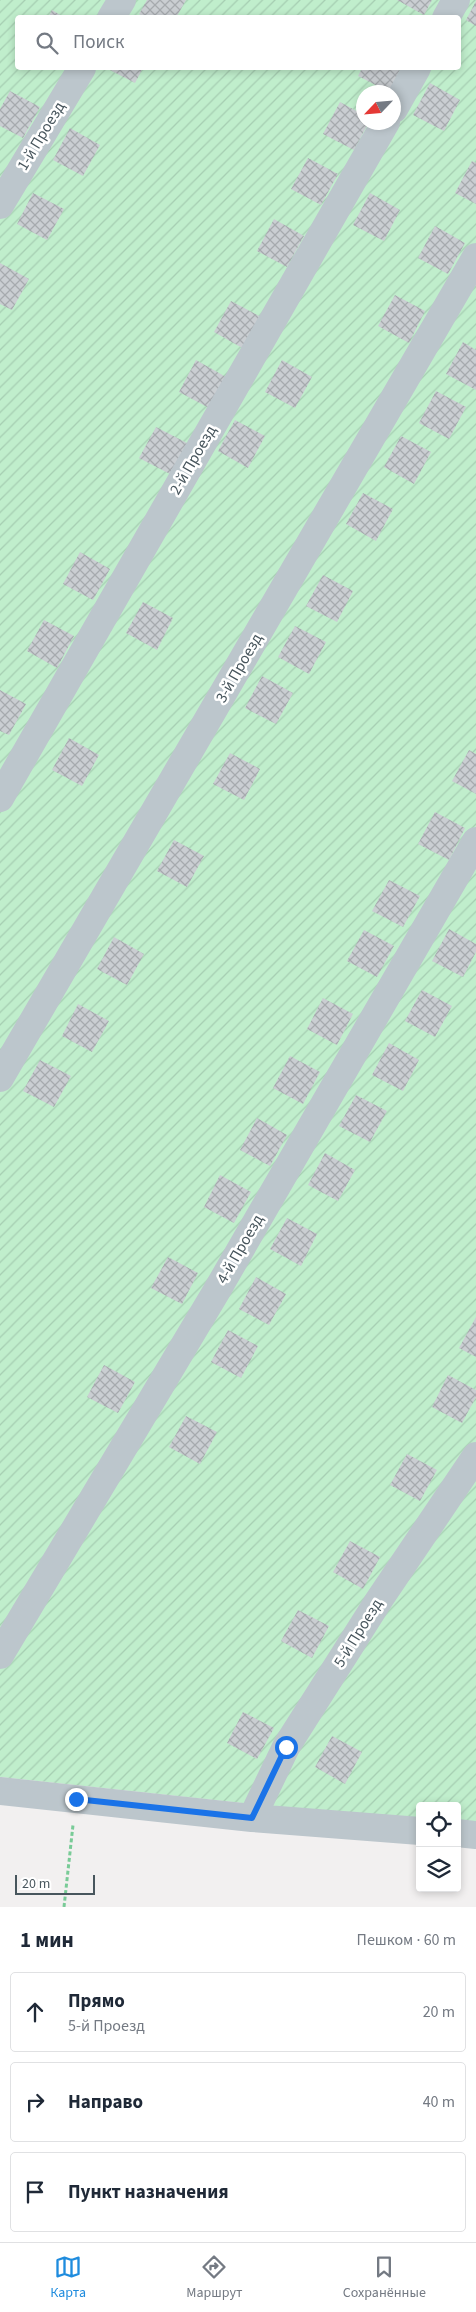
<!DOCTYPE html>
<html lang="ru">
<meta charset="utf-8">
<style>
:root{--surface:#fff;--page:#f6f6f7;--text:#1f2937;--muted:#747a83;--line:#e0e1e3;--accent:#1f8cde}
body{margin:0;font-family:"Source Sans 3",sans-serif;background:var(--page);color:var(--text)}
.controls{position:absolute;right:15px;bottom:15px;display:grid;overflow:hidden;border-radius:5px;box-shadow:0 2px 8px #0003}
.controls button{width:45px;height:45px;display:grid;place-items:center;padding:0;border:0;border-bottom:1px solid var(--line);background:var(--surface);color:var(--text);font:25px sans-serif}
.compass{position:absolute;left:356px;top:85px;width:45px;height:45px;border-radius:50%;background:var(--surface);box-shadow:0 2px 8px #0003;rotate:244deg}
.scale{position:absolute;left:15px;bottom:12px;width:80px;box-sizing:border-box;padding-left:5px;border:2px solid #48565d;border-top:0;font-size:14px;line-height:18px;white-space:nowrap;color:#48565d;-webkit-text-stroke:4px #fff;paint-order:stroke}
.stop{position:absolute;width:15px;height:15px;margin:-11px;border:4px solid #1a73e8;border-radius:50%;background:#fff}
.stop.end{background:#1a73e8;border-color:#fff;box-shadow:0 1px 5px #0008}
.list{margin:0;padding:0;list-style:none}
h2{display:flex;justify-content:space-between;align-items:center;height:65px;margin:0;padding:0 20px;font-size:21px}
h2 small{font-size:16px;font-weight:400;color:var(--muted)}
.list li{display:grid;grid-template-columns:32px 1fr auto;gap:15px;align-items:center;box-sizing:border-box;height:80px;margin:0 10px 10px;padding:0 10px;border:1px solid var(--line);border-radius:5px}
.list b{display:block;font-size:19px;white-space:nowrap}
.list p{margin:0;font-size:16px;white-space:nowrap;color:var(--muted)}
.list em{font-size:16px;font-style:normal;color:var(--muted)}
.icon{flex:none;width:28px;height:28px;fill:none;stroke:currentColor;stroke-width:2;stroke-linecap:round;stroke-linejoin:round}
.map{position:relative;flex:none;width:476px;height:1907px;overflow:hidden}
.search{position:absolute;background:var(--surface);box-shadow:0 2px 8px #0003;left:15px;right:15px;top:15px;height:55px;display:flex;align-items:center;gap:12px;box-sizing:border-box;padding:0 18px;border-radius:5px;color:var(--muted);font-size:19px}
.sheet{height:335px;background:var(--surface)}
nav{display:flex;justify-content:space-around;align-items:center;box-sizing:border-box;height:70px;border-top:1px solid var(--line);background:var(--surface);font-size:14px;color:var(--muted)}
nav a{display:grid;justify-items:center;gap:2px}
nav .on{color:var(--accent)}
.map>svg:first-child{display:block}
.garden{fill:url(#garden-furrows);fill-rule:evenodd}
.building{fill:url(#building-cross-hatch)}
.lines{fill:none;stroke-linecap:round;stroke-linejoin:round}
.path{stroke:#79cb97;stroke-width:3;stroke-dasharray:4 2.5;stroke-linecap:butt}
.minor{stroke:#bcc6cc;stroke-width:28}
.route{stroke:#1a73e8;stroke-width:6}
.labels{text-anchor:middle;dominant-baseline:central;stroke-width:5;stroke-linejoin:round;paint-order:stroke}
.street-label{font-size:16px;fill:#48565d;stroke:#fff}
</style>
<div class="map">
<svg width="476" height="1907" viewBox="0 0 476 1907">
<defs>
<pattern id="garden-furrows" width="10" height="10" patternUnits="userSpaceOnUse" patternTransform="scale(1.25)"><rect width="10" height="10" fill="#c0eecc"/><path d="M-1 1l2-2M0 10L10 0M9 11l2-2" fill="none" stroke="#a6ceb2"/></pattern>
<pattern id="building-cross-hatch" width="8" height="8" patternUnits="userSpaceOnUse" patternTransform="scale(1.25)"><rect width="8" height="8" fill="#caced2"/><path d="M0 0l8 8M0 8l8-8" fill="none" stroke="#a6aaae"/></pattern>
</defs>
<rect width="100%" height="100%" fill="#f2f0f0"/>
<!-- garden -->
<path class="garden" d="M0,0H476V1827L457,1825V1806H420V1822L0,1777ZM18,18H458V68H18ZM364,92H394V122H364Z"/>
<!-- building -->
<path class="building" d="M147,0H186L176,18H146L139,14Z
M397,0H432L424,15Z
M476,1V26L466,20Z
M52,10L65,18H48Z
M106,68H143L135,83Z
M362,68H401L389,92L358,76Z
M430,83L460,100L444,131L413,115Z
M10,91L40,107L23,138L0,126V109Z
M340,102L364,115V122H369L354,150L323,134Z
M70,128L100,145L83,176L53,160Z
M308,158L338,174L321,205L291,189Z
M472,161L476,163V204L455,193Z
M33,193L64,209L47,240L17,224Z
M370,193L400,210L384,241L353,225Z
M274,219L304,236L287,267L257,251Z
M435,226L465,243L448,274L418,258Z
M0,263L29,279L12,310L0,304Z
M395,295L425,311L409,343L378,326Z
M231,301L261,317L244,349L214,332Z
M463,342L476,350V390L446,374Z
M196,360L226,377L209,408L179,392Z
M282,360L312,377L295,408L265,392Z
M436,391L466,407L449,439L419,423Z
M235,420L265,436L248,468L218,451Z
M156,427L187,443L170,474L139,458Z
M401,436L431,452L414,484L384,467Z
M363,493L393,509L376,541L346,524Z
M80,552L110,569L93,600L63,584Z
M323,575L353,591L337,622L306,606Z
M143,602L173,618L157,650L126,633Z
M44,620L74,636L57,668L27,651Z
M295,626L326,642L309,674L278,657Z
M262,676L293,693L276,724L245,708Z
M0,690L26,704L9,735L0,731Z
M69,738L99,755L82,786L52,770Z
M469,750L476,754V794L452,781Z
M230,753L260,769L244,800L213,784Z
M435,812L465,828L449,860L418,844Z
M174,840L204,856L187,887L157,871Z
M389,880L420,896L403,927L372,911Z
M449,929L476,944V952L463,977L432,961Z
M364,930L394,946L377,977L347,961Z
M114,937L144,954L127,985L97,969Z
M422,990L452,1006L435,1037L405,1021Z
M323,998L353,1014L337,1045L307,1029Z
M78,1004L109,1021L92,1052L62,1036Z
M389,1043L419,1060L403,1091L372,1075Z
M290,1056L320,1072L303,1104L273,1088Z
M40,1060L71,1076L54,1107L23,1091Z
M356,1095L387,1111L370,1142L339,1126Z
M257,1118L287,1135L270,1166L240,1150Z
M325,1153L355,1170L338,1201L308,1185Z
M220,1175L251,1192L234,1223L204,1207Z
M287,1218L317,1234L301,1266L270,1249Z
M168,1257L198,1273L182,1304L151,1288Z
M256,1277L286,1294L269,1325L239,1309Z
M476,1317V1357L459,1348Z
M228,1330L258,1346L241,1378L211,1362Z
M104,1365L135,1382L118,1413L87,1397Z
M448,1375L476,1390V1397L462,1423L432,1407Z
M186,1416L217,1432L200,1464L169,1447Z
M407,1454L437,1470L420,1501L390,1485Z
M350,1541L380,1557L363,1589L333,1572Z
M298,1610L329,1626L312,1658L281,1641Z
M243,1712L274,1728L257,1759L227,1743Z
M332,1736L362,1752L345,1784L315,1767Z"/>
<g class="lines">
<!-- path -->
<path class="path" d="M64,1907L73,1825"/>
<!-- minor -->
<path class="minor" d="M111,18L122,0
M446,18L456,0
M394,109L417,68
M0,205L82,68
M0,798L386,122
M0,1078L476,257
M0,1655L216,1292L476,841
M0,1791L252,1818L420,1831
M252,1818L286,1747L379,1600L476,1456
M457,1833L476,1835"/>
</g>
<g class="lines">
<!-- route -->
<path class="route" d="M76,1799L252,1818L286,1747"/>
</g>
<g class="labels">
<!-- street labels -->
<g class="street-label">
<text transform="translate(41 136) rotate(-59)">1-й Проезд</text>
<text transform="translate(193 460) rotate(-60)">2-й Проезд</text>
<text transform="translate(239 668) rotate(-60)">3-й Проезд</text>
<text transform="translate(240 1249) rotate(-60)">4-й Проезд</text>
<text transform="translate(358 1633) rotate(-58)">5-й Проезд</text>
</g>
</g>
</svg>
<div class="controls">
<button><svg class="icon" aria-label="locate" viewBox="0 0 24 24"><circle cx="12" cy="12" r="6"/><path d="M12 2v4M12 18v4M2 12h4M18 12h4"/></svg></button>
<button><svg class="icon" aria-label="layers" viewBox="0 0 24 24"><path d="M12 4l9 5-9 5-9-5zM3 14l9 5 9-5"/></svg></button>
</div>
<svg class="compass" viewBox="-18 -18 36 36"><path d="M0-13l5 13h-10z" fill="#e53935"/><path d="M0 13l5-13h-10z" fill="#747a83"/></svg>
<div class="scale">20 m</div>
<div class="stop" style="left:286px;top:1747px"></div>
<div class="stop end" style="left:76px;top:1799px"></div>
<div class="search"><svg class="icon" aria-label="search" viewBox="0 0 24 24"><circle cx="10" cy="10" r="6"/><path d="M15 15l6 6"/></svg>Поиск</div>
</div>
<section class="sheet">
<h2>1 мин<small>Пешком · 60 m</small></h2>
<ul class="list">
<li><svg class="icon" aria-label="ahead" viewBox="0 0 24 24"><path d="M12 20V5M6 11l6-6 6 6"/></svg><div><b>Прямо</b><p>5-й Проезд</p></div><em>20 m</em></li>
<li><svg class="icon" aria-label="right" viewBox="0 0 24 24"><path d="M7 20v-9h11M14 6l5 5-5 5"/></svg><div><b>Направо</b></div><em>40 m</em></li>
<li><svg class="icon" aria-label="arrive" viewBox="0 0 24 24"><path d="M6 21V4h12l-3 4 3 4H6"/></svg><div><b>Пункт назначения</b></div></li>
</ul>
</section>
<nav>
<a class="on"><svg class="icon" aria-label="map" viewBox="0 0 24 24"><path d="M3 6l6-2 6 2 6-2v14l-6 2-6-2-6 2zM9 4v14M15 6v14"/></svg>Карта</a>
<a><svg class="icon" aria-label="directions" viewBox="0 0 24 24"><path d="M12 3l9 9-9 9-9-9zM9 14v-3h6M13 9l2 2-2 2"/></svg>Маршрут</a>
<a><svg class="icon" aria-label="saved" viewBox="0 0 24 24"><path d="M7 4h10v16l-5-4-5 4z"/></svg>Сохранённые</a>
</nav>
